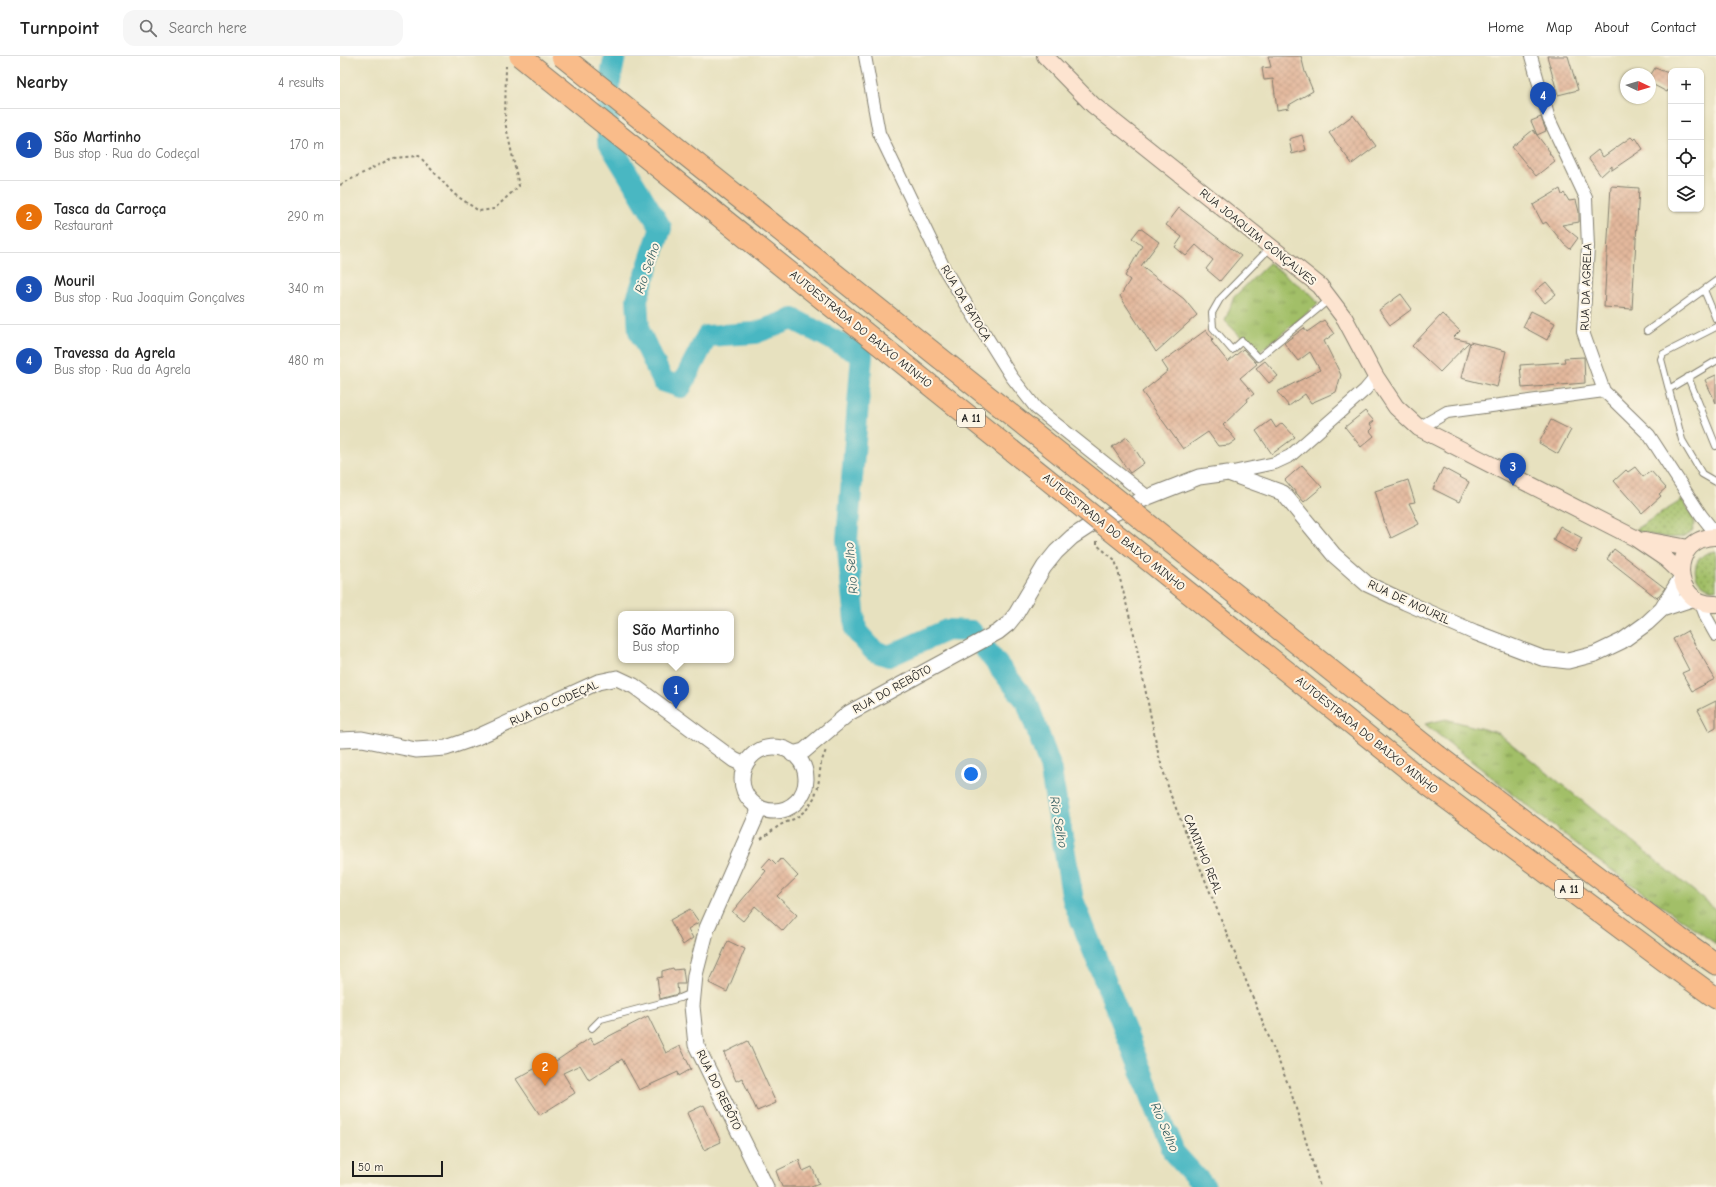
<!DOCTYPE html>
<meta charset="utf-8">
<style>
:root{--surface:#fff;--page:#f6f6f6;--text:#222;--muted:#767676;--line:#e0e0e0;--accent:#d1495b}
body{margin:0;font-family:"Comic Neue",sans-serif;background:var(--page);color:var(--text)}
.controls{position:absolute;right:12px;top:12px;display:grid;overflow:hidden;border-radius:8px;box-shadow:0 1px 3px #0004}
.controls button{width:36px;height:36px;display:grid;place-items:center;padding:0;border:0;border-bottom:1px solid var(--line);background:var(--surface);color:var(--text);font:20px sans-serif}
.compass{position:absolute;left:1280px;top:12px;width:36px;height:36px;border-radius:50%;background:var(--surface);box-shadow:0 1px 3px #0004;rotate:94deg}
.scale{position:absolute;left:12px;bottom:10px;width:91px;box-sizing:border-box;padding-left:4px;border:2px solid #1c1c1c;border-top:0;font-size:11px;line-height:14px;white-space:nowrap;color:#1c1c1c;-webkit-text-stroke:3px #fcf5e5;paint-order:stroke}
.you{position:absolute;left:631px;top:718px;width:14px;height:14px;margin:-10px;border:3px solid #fff;border-radius:50%;background:#1a73e8;box-shadow:0 0 0 6px #1a73e833}
.badge{display:grid;place-items:center;width:26px;height:26px;border-radius:50%;background:var(--accent);color:#fff;font-size:13px;font-weight:700}
.pin{position:absolute;translate:-50% -33px;filter:drop-shadow(0 1px 2px #0008)}
.pin::after{content:'';position:absolute;top:21px;width:14px;height:12px;background:inherit;clip-path:polygon(0 0,100% 0,50% 100%)}
.popup{position:absolute;left:278px;top:555px;width:116px;height:52px;box-sizing:border-box;display:grid;place-content:center;border-radius:8px;background:var(--surface);filter:drop-shadow(0 1px 3px #0005);font-size:13px;white-space:nowrap;color:var(--muted)}
.popup b{font-size:15px;color:var(--text)}
.popup::after{content:'';position:absolute;left:50%;top:100%;margin-left:-8px;border:8px solid transparent;border-top-color:var(--surface)}
.list{margin:0;padding:0;list-style:none}
h2{display:flex;justify-content:space-between;align-items:center;height:52px;margin:0;padding:0 16px;font-size:17px}
h2 small{font-size:13px;font-weight:400;color:var(--muted)}
.list li{display:grid;grid-template-columns:26px 1fr auto;gap:12px;align-items:center;box-sizing:border-box;height:72px;padding:0 16px;border-top:1px solid var(--line)}
.list b{display:block;font-size:15px;white-space:nowrap}
.list p{margin:0;font-size:13px;white-space:nowrap;color:var(--muted)}
.list em{font-size:13px;font-style:normal;color:var(--muted)}
.icon{flex:none;width:22px;height:22px;fill:none;stroke:currentColor;stroke-width:2;stroke-linecap:round;stroke-linejoin:round}
.map{position:relative;flex:none;width:1376px;height:1131px;overflow:hidden}
header{display:flex;align-items:center;gap:24px;box-sizing:border-box;height:56px;padding:0 20px;background:var(--surface);border-bottom:1px solid var(--line)}
header strong{font-size:19px}
nav{display:flex;gap:22px;margin-inline-start:auto;font-size:14px}
.search{width:280px;height:36px;background:var(--page);display:flex;align-items:center;gap:10px;box-sizing:border-box;padding:0 14px;border-radius:12px;color:var(--muted);font-size:15px}
main{display:flex}
aside{flex:1;background:var(--surface)}
.map>svg:first-child{display:block}
.grass{fill:url(#grass-tufts);stroke:#5f6e42}
.garden{fill:url(#garden-dots);stroke:#5f6e42}
.lines{fill:none;stroke-linecap:round;stroke-linejoin:round}
.river{stroke:#49b7c2;stroke-width:22}
.building{fill:url(#building-cross-hatch)}
.service-casing{stroke:#827e6e;stroke-width:8}
.minor-casing{stroke:#827e6e;stroke-width:14}
.tertiary-casing{stroke:#827e6e;stroke-width:17}
.secondary-casing{stroke:#827e6e;stroke-width:18}
.motorway-casing{stroke:#827e6e;stroke-width:23}
.path{stroke:#827e6e;stroke-width:2;stroke-dasharray:3 3;stroke-linecap:butt}
.service{stroke:#fff;stroke-width:6}
.minor{stroke:#fff;stroke-width:12}
.tertiary{stroke:#fff;stroke-width:15}
.secondary{stroke:#fde4d0;stroke-width:16}
.motorway{stroke:#f9bc8a;stroke-width:21}
.motorway-bridge-casing{stroke:#827e6e;stroke-width:23;stroke-linecap:butt}
.motorway-bridge{stroke:#f9bc8a;stroke-width:21}
.labels{text-anchor:middle;dominant-baseline:central;stroke-width:4;stroke-linejoin:round;paint-order:stroke}
.shield{fill:#fcf5e5;stroke:#5f5d58;stroke-width:1}
.shield-label{font-size:11px;font-weight:bold;fill:#1c1c1c}
.street-label{font-size:12px;fill:#1c1c1c;stroke:#fcf5e5}
.water-label{font-size:13px;font-style:italic;fill:#2e5a5e;stroke:#fcf5e5}
</style>
<header>
<strong>Turnpoint</strong>
<div class="search"><svg class="icon" aria-label="search" viewBox="0 0 24 24"><circle cx="10" cy="10" r="6"/><path d="M15 15l6 6"/></svg>Search here</div>
<nav><a>Home</a><a>Map</a><a>About</a><a>Contact</a></nav>
</header>
<main>
<aside>
<h2>Nearby<small>4 results</small></h2>
<ul class="list">
<li><span class="badge" style="background:#1a4fb4">1</span><div><b>São Martinho</b><p>Bus stop · Rua do Codeçal</p></div><em>170 m</em></li>
<li><span class="badge" style="background:#e8710a">2</span><div><b>Tasca da Carroça</b><p>Restaurant</p></div><em>290 m</em></li>
<li><span class="badge" style="background:#1a4fb4">3</span><div><b>Mouril</b><p>Bus stop · Rua Joaquim Gonçalves</p></div><em>340 m</em></li>
<li><span class="badge" style="background:#1a4fb4">4</span><div><b>Travessa da Agrela</b><p>Bus stop · Rua da Agrela</p></div><em>480 m</em></li>
</ul>
</aside>
<div class="map">
<svg width="1376" height="1131" viewBox="0 0 1376 1131">
<defs>
<pattern id="grass-tufts" width="24" height="20" patternUnits="userSpaceOnUse"><rect width="24" height="20" fill="#a2bf67"/><path d="M3 7l-1-3M5 7V3M7 7l1-3M15 17l-1-3M17 17v-4M19 17l1-3" fill="none" stroke="#839a54"/></pattern>
<pattern id="garden-dots" width="8" height="8" patternUnits="userSpaceOnUse"><rect width="8" height="8" fill="#a2bf67"/><path d="M2 2h.1M6 6h.1" fill="none" stroke="#839a54" stroke-width="1.8" stroke-linecap="round"/></pattern>
<pattern id="building-cross-hatch" width="8" height="8" patternUnits="userSpaceOnUse"><rect width="8" height="8" fill="#e3b89c"/><path d="M0 0l8 8M0 8l8-8" fill="none" stroke="#c29e86"/></pattern>
</defs>
<rect width="100%" height="100%" fill="#fcf5e5"/>
<filter id="ink" filterUnits="userSpaceOnUse"><feTurbulence type="fractalNoise" baseFrequency=".025" numOctaves="2"/><feDisplacementMap in="SourceGraphic" scale="8" xChannelSelector="R" yChannelSelector="G"/><feConvolveMatrix kernelMatrix="1 2 1 2 8 2 1 2 1" color-interpolation-filters="sRGB"/></filter>
<filter id="wash" filterUnits="userSpaceOnUse"><feTurbulence type="fractalNoise" baseFrequency=".012" numOctaves="4" result="noise"/><feDisplacementMap in="SourceGraphic" scale="16" xChannelSelector="R" yChannelSelector="G"/><feGaussianBlur stdDeviation="0.9" result="paint"/><feColorMatrix in="noise" values="0 0 0 0 0 0 0 0 0 0 0 0 0 0 0 0 0 1.4 0 .05"/><feComposite in="paint" operator="in"/></filter>
<g filter="url(#wash)">
<rect width="100%" height="100%" fill="#e7e1bf"/>
<!-- grass -->
<path class="grass" d="M929,207L972,239L978,248L918,297L885,265L894,241Z
M1106,663L1158,677L1376,853V888L1243,794L1085,668Z"/>
<!-- garden -->
<path class="garden" d="M1342,444C1346,450 1351,456 1354,463C1355,468 1354,471 1352,475C1343,488 1307,478 1294,474Z
M1376,495V534H1375C1348,530 1349,497 1376,495Z"/>
<g class="lines">
<!-- river -->
<path class="river" d="M275,0L268,34V85L321,172L297,243L299,275L323,325L341,331L367,280L415,277L453,263L522,299L507,484L516,575L534,595L549,600L607,574L631,575L687,646L710,710L733,844L834,1097L865,1131"/>
</g>
<g id="blocks">
<!-- building -->
<path class="building" d="M928,0H961L965,16L973,35L949,49V52L937,54L933,23L924,24L922,12L931,11Z
M1207,0H1228L1238,34L1218,39Z
M1315,12L1331,18V36L1328,34L1327,36L1310,27V20Z
M1013,59L1036,90L1012,108L989,77Z
M1201,61L1206,75L1197,79L1191,65Z
M1193,74L1210,96L1209,97L1215,105L1196,120L1172,91Z
M962,79L966,94L952,98L949,83Z
M1291,81L1294,84L1296,82L1303,93L1272,114V110L1261,120L1248,102L1258,94L1263,101Z
M1271,130L1299,132L1292,253L1264,251Z
M1220,133L1222,139L1224,137L1229,145L1236,144L1239,156V166L1222,169L1238,182L1230,193L1224,188L1206,166L1203,168L1193,149Z
M839,152L901,200L880,225L866,213L873,204L856,189L846,200L835,191L842,181L826,169Z
M800,172L819,186L801,210L844,243L857,259L816,296L780,240L790,224L785,220L802,190L792,182Z
M1206,226L1216,238L1205,247L1195,235Z
M1061,238L1072,253L1050,269L1039,254Z
M1191,255L1215,267L1207,284L1183,271Z
M1102,258L1120,275L1113,282L1129,286L1100,316L1072,290Z
M984,264L994,278L984,285L1001,319L996,336L971,347L965,338L949,350L937,336L980,314L970,296L958,305L944,287L964,272L967,276Z
M866,274L873,283L871,285L888,306L903,293L917,308L900,322L914,338L907,343L908,345L883,369L896,384L889,389L878,390L868,376L843,393L802,336L828,315L822,306Z
M1130,286L1166,295L1157,331L1121,322Z
M1244,301L1245,327L1182,332L1180,309L1225,306L1224,302Z
M925,305L938,320L929,327L916,312Z
M1376,319V347L1365,324Z
M1025,355L1034,365L1030,368L1033,372L1030,375L1034,380L1021,391L1005,371Z
M931,364L936,372L942,367L955,381L932,398L916,375Z
M1211,364L1231,374L1218,398L1199,387Z
M787,381L804,407L790,417L772,391Z
M962,409L982,431L964,446L945,424Z
M1295,411L1303,421L1311,415L1326,432L1319,438L1321,440L1302,457L1274,425L1286,414L1288,416Z
M1103,412L1129,426L1119,446L1093,433Z
M1068,424L1075,446L1069,447L1079,468L1051,482L1045,468L1035,435Z
M1220,470L1242,482L1235,496L1213,484Z
M1274,493L1325,532L1317,542L1267,503Z
M1347,575L1375,623L1352,635L1342,617L1349,614L1333,583Z
M1376,645V671L1369,675L1358,654Z
M430,802L436,808L441,802L458,820L437,840L457,859L443,875L415,850L403,865L392,856L426,815L422,811Z
M350,853L359,866L348,873L353,882L343,889L330,864Z
M388,885L405,893L387,936L369,927Z
M333,912L334,914L343,913L345,928H337L338,938L320,943L317,922L322,921V915Z
M308,960L326,997L340,990L351,1013L339,1020L338,1016L299,1034L282,1003L249,1024L240,1009L223,1017L235,1037L200,1059L176,1023L214,1002L216,1005L250,982L254,988Z
M408,985L436,1047L417,1055L402,1022L396,1025L384,997Z
M364,1049L381,1086L364,1094L347,1057Z
M459,1104L463,1115L472,1111L479,1128L471,1131H442L436,1115Z"/>
</g>
</g>
<g filter="url(#ink)">
<use href="#blocks" fill-opacity="0" stroke="#827e6e" stroke-width="1"/>
<g class="lines">
<defs>
<path id="service" d="M930,192L880,243L872,257L873,272L892,294L902,285L918,302L990,243
M1364,234L1376,263
M1376,271L1323,298L1321,303L1342,384L1362,418L1376,426
M1307,275L1376,225
M1348,321L1376,390
M1329,333L1376,305
M252,972L261,963L340,942L352,937"/>
<path id="minor" d="M525,0L539,77L605,214L671,320L696,352L808,441
M1191,0L1209,63L1246,142L1248,191L1243,276L1264,335L1309,379L1361,459L1376,478
M1079,372L1107,356L1264,335
M888,417L935,407L950,400L1025,334L1036,321
M1360,545L1367,563L1376,579"/>
<path id="tertiary" d="M1322,553L1355,542
M0,684L22,683L76,694L106,692L135,682L258,626L277,622L294,630L394,704L405,709
M402 723a32 32 0 1 1 64 0a32 32 0 1 1-64 0Z
M452,698L464,695L509,657L658,576L668,568L676,558L704,511L716,496L732,481L752,468L808,441L859,421L888,417L943,437L994,499L1027,528L1065,546L1134,576L1202,602L1228,605L1255,598L1282,585L1307,567L1322,553L1341,522
M420,752L367,872L355,919L352,950L356,989L426,1131"/>
<path id="secondary" d="M705,0L753,49L980,230L1005,263L1036,321L1056,351L1079,372L1295,482L1326,503L1340,516
M1376,481C1329,480 1330,550 1376,548
M1305,484L1349,492"/>
<path id="motorway" d="M1098,700L1339,882L1376,908
M1082,724L1325,905L1376,942"/>
</defs>
<!-- service casing -->
<use href="#service" class="service-casing"/>
<!-- minor casing -->
<use href="#minor" class="minor-casing"/>
<!-- tertiary casing -->
<use href="#tertiary" class="tertiary-casing"/>
<!-- secondary casing -->
<use href="#secondary" class="secondary-casing"/>
<!-- motorway casing -->
<use href="#motorway" class="motorway-casing"/>
<!-- path -->
<path class="path" d="M0,129L52,102L79,100L114,138L139,155L154,153L179,130L165,66L166,10
M757,485V489L775,504L778,515L794,578L819,701L831,740L950,1033L980,1131
M421,783L440,769L456,762L467,753L474,742L478,731L481,707L486,694"/>
<!-- service -->
<use href="#service" class="service"/>
<!-- minor -->
<use href="#minor" class="minor"/>
<!-- tertiary -->
<use href="#tertiary" class="tertiary"/>
<!-- secondary -->
<use href="#secondary" class="secondary"/>
<!-- motorway -->
<use href="#motorway" class="motorway"/>
<defs>
<path id="motorway-bridge" d="M180,0L1082,724
M222,0L1098,700"/>
</defs>
<!-- motorway-bridge casing -->
<use href="#motorway-bridge" class="motorway-bridge-casing"/>
<!-- motorway-bridge -->
<use href="#motorway-bridge" class="motorway-bridge"/>
</g>
</g>
<g class="labels">
<!-- shield labels -->
<g class="shield">
<rect x="617" y="353" width="28" height="18" rx="3"/>
<rect x="1215" y="824" width="28" height="18" rx="3"/>
</g>
<g class="shield-label">
<text x="631" y="362">A 11</text>
<text x="1229" y="833">A 11</text>
</g>
<!-- street labels -->
<g class="street-label">
<text transform="translate(918 181) rotate(39)">RUA JOAQUIM GONÇALVES</text>
<text transform="translate(1246 231) rotate(-88)">RUA DA AGRELA</text>
<text transform="translate(626 247) rotate(59)">RUA DA BATOCA</text>
<text transform="translate(521 273) rotate(39)">AUTOESTRADA DO BAIXO MINHO</text>
<text transform="translate(774 476) rotate(39)">AUTOESTRADA DO BAIXO MINHO</text>
<text transform="translate(1069 546) rotate(25)">RUA DE MOURIL</text>
<text transform="translate(552 633) rotate(-29)">RUA DO REBÔTO</text>
<text transform="translate(214 647) rotate(-24)">RUA DO CODEÇAL</text>
<text transform="translate(1027 679) rotate(39)">AUTOESTRADA DO BAIXO MINHO</text>
<text transform="translate(863 798) rotate(68)">CAMINHO REAL</text>
<text transform="translate(379 1034) rotate(64)">RUA DO REBÔTO</text>
</g>
<!-- water labels -->
<g class="water-label">
<text transform="translate(307 212) rotate(-71)">Rio Selho</text>
<text transform="translate(511 512) rotate(-95)">Rio Selho</text>
<text transform="translate(719 766) rotate(80)">Rio Selho</text>
<text transform="translate(825 1071) rotate(67)">Rio Selho</text>
</g>
</g>
</svg>
<div class="controls">
<button>+</button>
<button>−</button>
<button><svg class="icon" aria-label="locate" viewBox="0 0 24 24"><circle cx="12" cy="12" r="6"/><path d="M12 2v4M12 18v4M2 12h4M18 12h4"/></svg></button>
<button><svg class="icon" aria-label="layers" viewBox="0 0 24 24"><path d="M12 4l9 5-9 5-9-5zM3 14l9 5 9-5"/></svg></button>
</div>
<svg class="compass" viewBox="-18 -18 36 36"><path d="M0-13l5 13h-10z" fill="#e53935"/><path d="M0 13l5-13h-10z" fill="#767676"/></svg>
<div class="scale">50 m</div>
<div class="you"></div>
<div class="pin badge" style="left:336px;top:653px;background:#1a4fb4">1</div>
<div class="popup"><b>São Martinho</b>Bus stop</div>
<div class="pin badge" style="left:205px;top:1030px;background:#e8710a">2</div>
<div class="pin badge" style="left:1173px;top:430px;background:#1a4fb4">3</div>
<div class="pin badge" style="left:1203px;top:59px;background:#1a4fb4">4</div>
</div>
</main>
